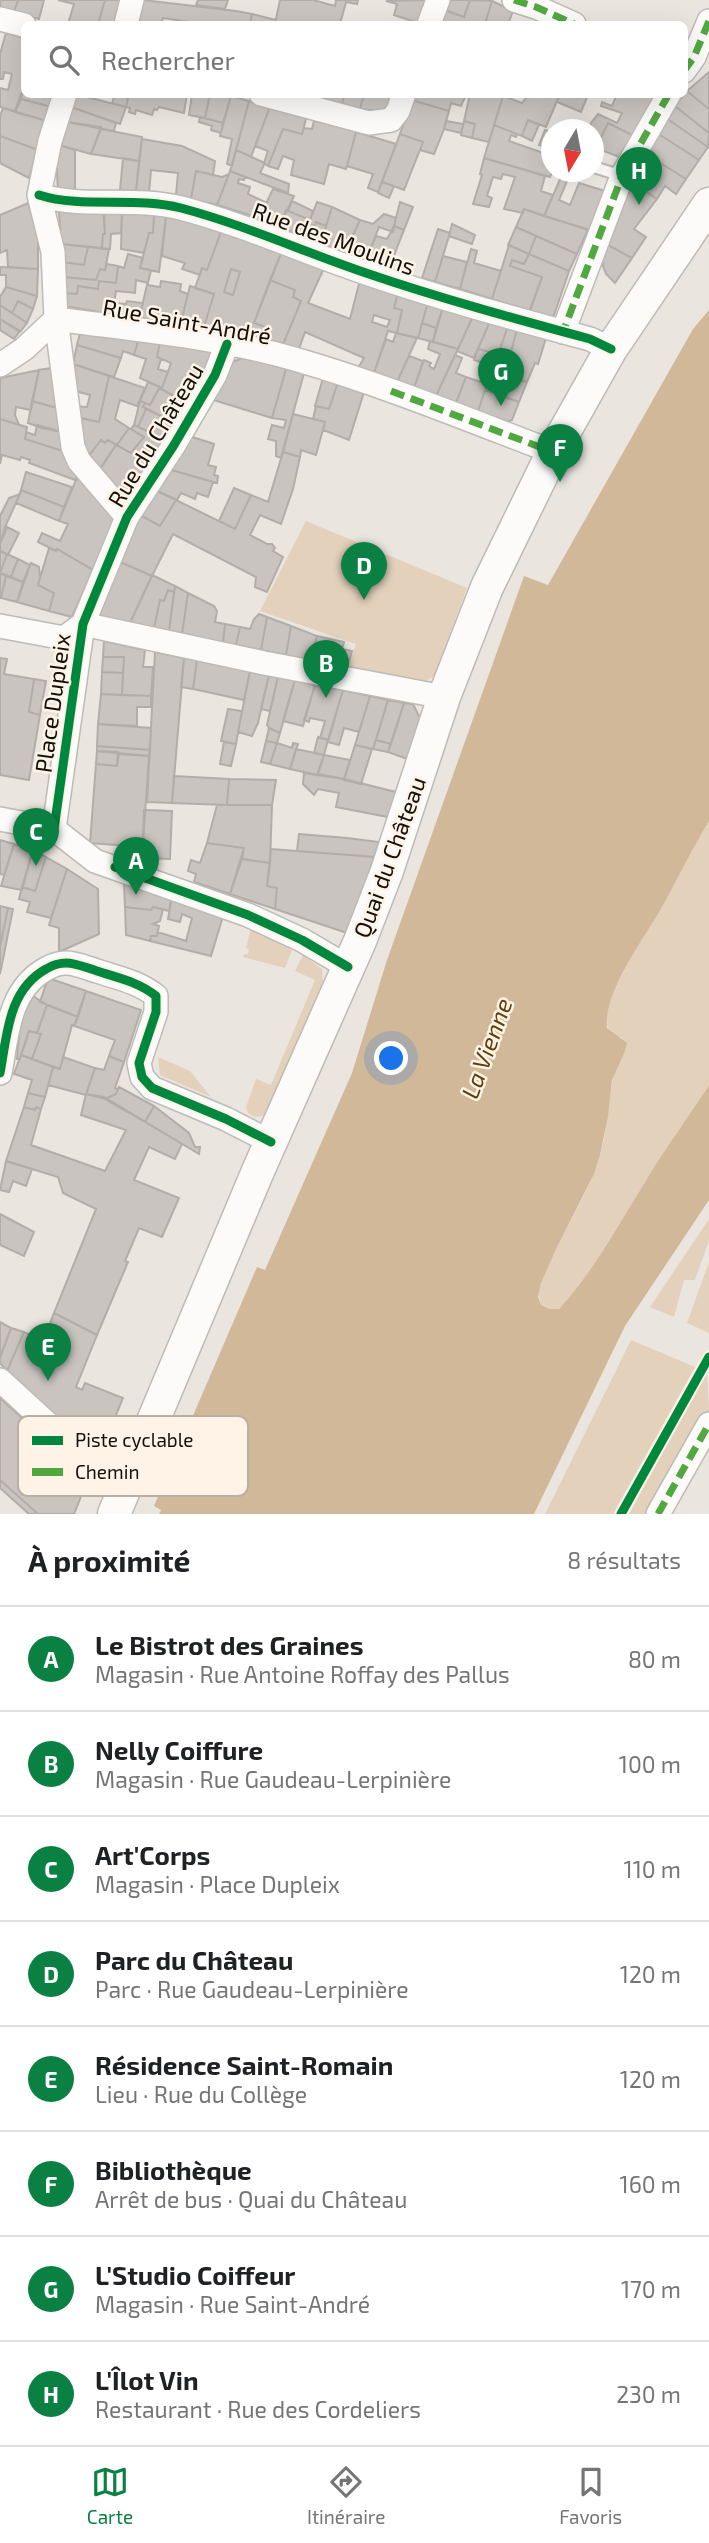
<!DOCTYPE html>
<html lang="fr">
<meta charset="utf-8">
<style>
:root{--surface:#fff;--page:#f6f6f6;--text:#202124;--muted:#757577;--line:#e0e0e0;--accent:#0b8043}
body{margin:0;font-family:"Exo 2",sans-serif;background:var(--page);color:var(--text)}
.compass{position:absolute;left:541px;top:119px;width:63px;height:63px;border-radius:50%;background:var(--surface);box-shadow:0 7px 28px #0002;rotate:190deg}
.you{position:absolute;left:392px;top:1059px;width:24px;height:24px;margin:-18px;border:5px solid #fff;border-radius:50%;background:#1a73e8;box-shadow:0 0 0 10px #1a73e833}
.badge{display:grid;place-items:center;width:46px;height:46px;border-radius:50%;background:var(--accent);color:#fff;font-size:23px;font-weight:700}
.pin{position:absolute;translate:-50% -58px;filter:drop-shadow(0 2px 4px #0008)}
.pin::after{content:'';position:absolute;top:37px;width:24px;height:21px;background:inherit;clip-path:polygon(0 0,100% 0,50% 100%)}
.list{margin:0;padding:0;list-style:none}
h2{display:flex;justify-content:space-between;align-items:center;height:91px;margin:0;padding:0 28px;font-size:30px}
h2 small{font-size:23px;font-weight:400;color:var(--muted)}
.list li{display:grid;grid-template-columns:46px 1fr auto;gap:21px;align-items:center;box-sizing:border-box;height:105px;padding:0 28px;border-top:2px solid var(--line)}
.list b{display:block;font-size:26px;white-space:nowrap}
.list p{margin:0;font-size:23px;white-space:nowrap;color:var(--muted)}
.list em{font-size:23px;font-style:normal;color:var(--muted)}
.icon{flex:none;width:38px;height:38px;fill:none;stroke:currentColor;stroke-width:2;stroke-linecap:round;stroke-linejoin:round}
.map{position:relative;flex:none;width:709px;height:1514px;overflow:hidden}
.search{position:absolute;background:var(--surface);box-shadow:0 7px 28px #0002;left:21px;right:21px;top:21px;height:77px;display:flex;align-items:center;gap:18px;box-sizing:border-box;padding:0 24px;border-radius:10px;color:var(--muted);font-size:26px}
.sheet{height:931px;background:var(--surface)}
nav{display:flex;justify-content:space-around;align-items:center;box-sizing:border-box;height:98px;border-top:2px solid var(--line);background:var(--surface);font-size:19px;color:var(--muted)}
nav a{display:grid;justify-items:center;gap:4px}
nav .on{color:var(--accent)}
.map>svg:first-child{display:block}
.green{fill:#e3d1bc}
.water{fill:#d1b899}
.building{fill:#c9c4bf;stroke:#b2ada9;stroke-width:2;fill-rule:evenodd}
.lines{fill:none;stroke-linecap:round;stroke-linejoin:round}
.lane-casing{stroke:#bebab5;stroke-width:14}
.street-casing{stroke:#bebab5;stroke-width:26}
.secondary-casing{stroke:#bebab5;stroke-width:35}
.lane{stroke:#fcfbfa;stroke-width:10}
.street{stroke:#fcfbfa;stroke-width:23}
.secondary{stroke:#fcfbfa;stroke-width:32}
.quiet{stroke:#51a841;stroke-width:7;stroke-dasharray:14 7;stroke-linecap:butt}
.cycleway-casing{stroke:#fef3e6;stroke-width:13}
.cycleway{stroke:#00873e;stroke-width:9}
.labels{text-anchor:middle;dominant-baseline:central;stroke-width:5;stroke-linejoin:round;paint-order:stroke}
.street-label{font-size:23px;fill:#14100c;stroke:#fef3e6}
.water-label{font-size:24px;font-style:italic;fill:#5f3e08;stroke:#fef3e6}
.key{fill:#fef3e6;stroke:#b8afa5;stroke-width:2}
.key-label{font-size:19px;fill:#14100c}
</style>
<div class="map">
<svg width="709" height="1514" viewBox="0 0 709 1514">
<rect width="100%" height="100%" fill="#ebe5df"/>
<!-- green -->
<path class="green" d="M306,521L467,588L434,676L421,684L347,668L356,644L260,611Z
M709,821V1085L644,1184L624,1220L577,1290L559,1309H550L541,1305C535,1290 545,1274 551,1260C564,1230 582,1203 594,1173C606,1144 607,1114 612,1083C615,1064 627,1059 622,1038C615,1035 609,1033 607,1025C602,998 648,932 661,907C678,879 691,849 709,821Z
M251,927L292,950L285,968L243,957L244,954H248L249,949L246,948Z
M303,955L322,969L323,983L268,1110L263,1116L255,1117L248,1113L246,1107L256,1079L271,1085L315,980L295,971Z
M158,1057L190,1071L211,1097L160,1075Z
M709,1219V1241L695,1280H684L674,1317L650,1307Z
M709,1262V1333L687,1323Z
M631,1340L695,1367L613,1514H545Z
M707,1372L709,1410L651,1514H629Z"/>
<!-- water -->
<path class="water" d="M709,310V821C692,849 678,878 662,907C645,937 603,993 607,1028L627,1043L625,1051L612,1080L608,1116L600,1155L594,1174L557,1247L541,1283L538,1297L541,1305L550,1309H559C594,1271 617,1227 644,1184C664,1150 688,1118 709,1085V1200L625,1326L534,1514H159L161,1510L154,1506L257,1267L265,1270L352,1073L387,960L524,576L548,585L693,329Z"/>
<!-- building -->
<path class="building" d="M0,0H18L14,12L0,8Z
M18,0H44L39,19L14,12Z
M58,0H105L98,24H68L74,4Z
M105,0H123L117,24H98Z
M143,0L236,11L252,14L250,24H202L163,18L161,24H137Z
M198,0H228L225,9L196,5Z
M280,0H313L335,6L336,0H358L357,4L346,2L340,24H275Z
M430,0L421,24L394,15L397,4L386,1Z
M446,0H470L464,17L442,9Z
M470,0L492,1L485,24H438L444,10L464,17Z
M492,1L513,11L508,24H485Z
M252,14L276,20L275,24H250Z
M6,33L24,38V86L15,111L0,107V88L8,90L12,74L4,72L3,79H0V54Z
M709,72V109L687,91Z
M24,86V94L56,95L52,107L21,99Z
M687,91L709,109V133L675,106Z
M75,94L126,107L120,124L71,107Z
M115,94L128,98L126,107L112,103Z
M129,94H187L184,113L159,107L157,110L154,109L152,115L136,110L135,114L129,112L130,108L126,107Z
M192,94H210L205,118L189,115Z
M210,94L231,96L223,123L205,118Z
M313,94H344L342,105L312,99Z
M344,94H364L360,109L342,105Z
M364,94H395L384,112L360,109Z
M414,94H456L465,97L461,106L451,103L449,111L412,100Z
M470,94L503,96L489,142L472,138L475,124L464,121Z
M529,94H560L546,127L528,120L522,136L494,125L503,96L522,103Z
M560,94H587L588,95L581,112L557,102Z
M617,94H656L634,136L608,123L596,148L594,147V130H589L591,123L598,114L617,123L622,113L601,106L602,102L612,106Z
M231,96L249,101L232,166L227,164L232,139L220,136Z
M21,99L52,107L47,121L15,112Z
M412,100L449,111L444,129L434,154L420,150L423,142L400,134Z
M249,101L270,107L251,157L236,150Z
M675,106L709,133L708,147L666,118Z
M71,107L116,123L114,131L67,122Z
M270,107L307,115L302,134L283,129L268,166L264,163L268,151L255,146Z
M3,108L47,121L38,150L0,136V116Z
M200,117L223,123L221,133L211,130L212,126L199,122Z
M315,117L357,129L346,169L329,164L324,184L291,175L294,160L283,156L278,169L268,166L283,129L302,134L304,128L312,129Z
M666,118L708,147L699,160L657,133Z
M528,120L539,125L532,141L522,136Z
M446,121L463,124L461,133L444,129Z
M464,121L475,124L472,138L461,135Z
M67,122L101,127L91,154L59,145Z
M608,123L634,136L622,158L596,148Z
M494,125L517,134L516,137L511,135L509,141L552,156V172L550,177L484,158Z
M101,129L142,137L139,161L91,154Z
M545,130L552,132V150L539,145Z
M356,132L396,144L378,192L368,188L373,174L347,166Z
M657,133L699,160L686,179L646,154Z
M400,134L423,142L404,190L382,182Z
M0,136L38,150L29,178L0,163Z
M142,139L182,146L215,161L213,175L196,171L191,199L176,195L178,173L151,170L149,193L136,191Z
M59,145L75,150V191L58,189L56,156Z
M236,150L265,163L260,173L289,184L288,193L230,171Z
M646,154L686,179L676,194L665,186L657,199L631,181Z
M123,158L139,161L136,191L120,190Z
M484,158L545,176L541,191L553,195L544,216L524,209L523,213L504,209L515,177L503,174L501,179L493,177L487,196L492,198L489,207L473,204L482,175L480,174Z
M196,171L222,177L229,174L217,205L191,199Z
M230,171L245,177L244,180L239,179L238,183L250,187L248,194L267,203L259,218L217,205Z
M561,177L568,179L559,200L570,205L579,183L605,191L590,230L544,216Z
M631,181L657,199L634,229L646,237L632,258L606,244Z
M382,182L394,186L389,198L378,193Z
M273,189L294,196L279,227L259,218Z
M292,201L313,211L310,220L288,211Z
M317,202L332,207L326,226L316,222L315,226L303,222L298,233L279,227L286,210L310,220Z
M400,202L413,207L404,230L394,226Z
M28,203L38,233V269L8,267L7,250L0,253V215Z
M332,207L360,220L345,252L321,243Z
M524,209L588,230L577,254L516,227Z
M103,210L105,234H103L102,248L61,244L59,212Z
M122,211L154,215L153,233H149L144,253L121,249Z
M122,211L121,233L111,234L110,249H102L103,234H105L104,212Z
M384,214L396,218L393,232L379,227L366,260L345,252L360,220L373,224Z
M154,215L166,216L159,272L140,268L149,233H153Z
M166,216L222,229L207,270L202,268L200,275L182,269L185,263L162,256Z
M303,222L315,226L316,222L326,226L321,243L298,233Z
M452,224L475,235L472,244L449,236Z
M394,226L404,230L389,268L366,260L376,236L387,239Z
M516,227L536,236L529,254L508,245Z
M222,229L282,251L254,323L268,328L263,342L203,330L214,294L195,288L202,268L207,270ZM231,269L240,272L233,295L224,292Z
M438,229L450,233L435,282L422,278Z
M536,236L577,254L569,271L529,254Z
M61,244L88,247L84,265L62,262Z
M606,244L632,258L615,283L606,274L603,266L602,258Z
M509,245L529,254L524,264L512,260L510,266L542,277L530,311L492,299Z
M88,247L109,249L105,270L100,269L96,280L63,277L62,262L84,265Z
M471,249L477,251L474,263L501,271L492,299L460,289Z
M282,251L325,266L308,303L350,319L360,280L398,293L394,308L402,310L397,333L388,331L374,373L358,368L364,358L305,332L299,349L282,347L301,301L293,297L295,290L270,280ZM374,315L390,320L387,327L372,322Z
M128,254L143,258L140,268L151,270L148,283L136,280L135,293L116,291L114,303L126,304L127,301L143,303L139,319L65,306L64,293L77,294L78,286L98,289L99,281L116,283L118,266L124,268Z
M529,254L569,271L553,318L529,312L542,277L510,266L512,260L524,264Z
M443,256L467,262L460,289L435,282Z
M107,264L118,266L116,283L99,281L98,289L78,286L77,294L64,293L63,277L96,280L100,269L105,270Z
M0,267L38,269L37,296L6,287V275H0Z
M231,269L240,272L233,295L224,292Z
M270,280L295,290L293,297L301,301L282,347L263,342L268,328L254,323Z
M161,281L181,284L180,291L188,294L180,326L139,319L147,285L160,287Z
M190,286L214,294L203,330L180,326Z
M6,287L37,296L33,309L18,301L12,313L0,305V297Z
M398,293L428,302L418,338L397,333L402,310L394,308Z
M18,301L33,309L27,323L12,313Z
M428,302L443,307L436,328L422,323Z
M0,305L27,323L20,332L0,319Z
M443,307L473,316L458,349L433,342Z
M473,316L490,321L474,358L457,351Z
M0,319L20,331L14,339L0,330Z
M490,321L508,326L494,367L486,364L491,352L478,349Z
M422,323L436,328L433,342L418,338Z
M508,326L517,329L510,356L499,352Z
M81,329L139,338L134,355L123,351L121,358L77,345Z
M517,329L546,338L538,364L535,363L527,382L511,377L517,358L510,356Z
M396,333L417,338L397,382L374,373L386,339L393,342Z
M139,338L160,342L157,357L161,359L158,369L168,372L162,388L140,378L146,359L134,355Z
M430,341L458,349L436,396L414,388L424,360L431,363L429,366L434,369L440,354L428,349Z
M160,342L189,345L212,353L189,404L159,388H162L171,363L157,357Z
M77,345L121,358L114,377L73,364Z
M478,349L491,352L486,364L474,360Z
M498,352L517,358L511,377L527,382L519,402L485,390L490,375L499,378L502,370L494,367Z
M455,355L462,358L456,373L466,377L456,403L436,396Z
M409,356L423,361L414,388L397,382Z
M245,357L286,369L272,418L210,399L232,362Z
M73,364L109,376L99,422L76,417L75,406L87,407L90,395L79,392L77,395Z
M52,368L57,408L32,401L39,370Z
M286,369L304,373L281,458L276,456V441L268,439L272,425L284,428L286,420L272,418Z
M39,370L31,410L16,407L15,415L19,425L0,419V378Z
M109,376L145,388L137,406L120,400L115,419L129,428L117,445L108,440L105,443L101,440L88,457L76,417L99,422Z
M466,377L487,384L478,411L456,403Z
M323,378L338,382L329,409L315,406Z
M148,382L160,387L150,405L140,401Z
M338,382L365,389L349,440L323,430L325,422L313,419L316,406L329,409Z
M159,388L189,404L178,424L143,407L145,403L150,405Z
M485,390L519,402L512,420L507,422L478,411Z
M32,401L57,408L62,432L42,428L28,423Z
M140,401L145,403L143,407L146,409L138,427L134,425Z
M146,409L178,424L169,441L138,427Z
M293,414L325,422L316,455L301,450L300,457L283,452Z
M0,419L27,427L25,439L66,452L67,462L78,475L75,480L29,463L30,460L21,457L20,460L2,455L0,464Z
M37,425L62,432L66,452L25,439L26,432L35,435Z
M134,425L169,441L128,504L97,474L116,445L131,453L144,437L131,429Z
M129,428L144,437L131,453L117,445Z
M189,436L214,444L208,465L216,467L214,475L218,476L217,483L168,469Z
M101,440L105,443L108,440L116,445L99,470L88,457Z
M283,452L300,457L293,489L281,524L260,515L250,535L267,544H272L275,548L273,551L283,557L267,592L255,587L256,577L173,534L152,576L118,561L140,515L160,526L176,500L235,529L251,495L268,502Z
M168,469L213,482L208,497L197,493L195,499L181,493L177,500L155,490Z
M26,472L72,487L64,507L21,490Z
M78,475L115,518L93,570L57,549L56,551L38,542L42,533L60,541L68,524L59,521Z
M234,488L251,495L235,529L219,521Z
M21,490L64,507L59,521L16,503Z
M155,490L176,500L160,526L140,515Z
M20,494L5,527L0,544V516L9,498Z
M7,527L19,533L8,555L0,551V544Z
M49,548L56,551L57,549L93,570L72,617L49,611L54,593L38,585Z
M0,551L7,554L0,573L6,576L1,598H0Z
M7,554L18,559L11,577L0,573Z
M18,559L30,565L23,582L11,577Z
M118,561L152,576L130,623L95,616Z
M31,563L39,567L40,578L38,585L54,593L49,611L17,602Z
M152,575L175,586L174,592L168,590L164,601L160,600L154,628L130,623Z
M6,576L23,582L17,602L1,598Z
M175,586L188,593L182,634L169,631Z
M168,590L174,592L169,631L154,628L160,600L164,601Z
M188,593L214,606L217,611L215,622L225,624L223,643L182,634Z
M259,614L267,617L261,650L236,645L240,627L250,629L254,619Z
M267,617L291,626L286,655L261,650Z
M225,624L240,627L236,645L223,643Z
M291,626L317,636L310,661L286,655Z
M317,636L344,642L342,649L352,651L347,668L310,661Z
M104,641L145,650L143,667H153L151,696L122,695L124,657H103Z
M155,652L184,658L172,803L147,802Z
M103,657H124L123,673L102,672Z
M0,658L7,659L4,674L34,679L29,712L40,715L29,780L0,775Z
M184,658L197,660L193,689L181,687Z
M197,660L250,671L244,700L193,689Z
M250,671L269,675L258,723L252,736L238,732Z
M102,672L123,673L122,695L101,694Z
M269,675L278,677L270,711L261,709Z
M278,677L295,680L280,733L269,728L267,725Z
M34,679L46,681L40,715L29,712Z
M295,680L315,685L303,726L283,721Z
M315,685L343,690L328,740L320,738L325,721L310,718L309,722L304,720Z
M343,690L370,696L359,732L344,728L339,745L328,742Z
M101,694L151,696V707H137V726L98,724Z
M370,696L388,700L373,749L355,745Z
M388,700L404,703L391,744L376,740Z
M404,703L413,704L420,718L407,759L388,752Z
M228,709L242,711L236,744L221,741Z
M98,724L151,728L150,750L97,746Z
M269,728L280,733L277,743L266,741Z
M318,737L328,740L324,755L314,753Z
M376,740L391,744L388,752L373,749Z
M266,741L277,743L270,764L261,762Z
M224,742L236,744L231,766L220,764Z
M277,743L292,748L293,743L298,744L290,769L270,764Z
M355,745L372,749L361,784L344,780Z
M97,746L150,750L149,756L97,751Z
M296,749L324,755L317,775L290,769Z
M97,751L118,752L117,766L96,764Z
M119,754L149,756L142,858L130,857L129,846L90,843L96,764L117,766Z
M324,755L350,760L344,779L318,774Z
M304,773L344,779L396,792L388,817L336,807L339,793L318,789L314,795L303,784Z
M174,776L229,779L227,805L172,803Z
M229,779L276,780L272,805H227Z
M217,805H272L270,863L242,859L244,848L207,843Z
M144,810L172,811L170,859L142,858Z
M299,834L347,838L379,842L374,857L297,851Z
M0,840L14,844L4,875L0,874Z
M207,843L244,848L230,894L194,882L196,874L188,871L191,860L200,863Z
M14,844L33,850L22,890L1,886Z
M271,849L374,857L350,934L275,909L277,888L267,886Z
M33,850L46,857L35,891L22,887Z
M46,857L67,869L51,918L27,912L30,902L19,899L22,887L35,891Z
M242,859L270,863L267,886L277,888L275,909L230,894Z
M67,869L98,889L99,934L59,952V928L49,925Z
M127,881L172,896L169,911L153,907L151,910L125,907L124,884Z
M172,896L224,913L211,956L150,941L151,936H157L158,932L186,941L192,918L182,914L180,922L168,919Z
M0,906L8,908L0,947Z
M125,907L151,910L153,907L163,909L160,921L153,924L159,926L157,936H151L150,941L126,935Z
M8,908L13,909L0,974V947Z
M51,979L86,991L78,1017L40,1002L47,981Z
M86,991L141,1010L124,1062L109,1056L115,1040L74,1026Z
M33,996L47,1005L37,1033L29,1031L20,1059H17L20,1022L23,1006L29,1003Z
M47,1005L78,1017L74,1026L72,1025L60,1069L32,1059L41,1034L37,1033Z
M29,1031L41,1034L32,1059L21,1055Z
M21,1055L53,1067L45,1097L28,1093L32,1080L14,1074Z
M109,1056L124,1062L115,1088L118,1089L116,1094L105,1099L86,1094L95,1068L104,1070Z
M63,1057L95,1068L86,1095L48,1085L53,1067L60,1069Z
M119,1087L154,1106L145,1122L105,1099L116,1094Z
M28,1093L45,1097L41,1109L36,1107L35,1110L24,1107Z
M86,1094L104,1097L182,1144L175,1159L149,1147L134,1180L179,1198L162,1237L139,1228L125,1261L128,1262L97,1335L54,1313L96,1209L63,1193L58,1177L6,1161L24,1107L35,1110L36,1107L41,1109L31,1145L105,1171L126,1130L81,1115Z
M154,1106L189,1133L195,1147H200L199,1154L145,1122Z
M6,1161L32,1169L26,1186L13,1181L9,1192L0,1190Z
M0,1214L34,1232L24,1256L0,1245Z
M54,1313L97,1335L76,1387L82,1390L85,1383L123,1398L102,1449L98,1451L94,1450L81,1439L7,1371L24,1332L43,1341Z
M0,1322L11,1328L0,1358Z
M11,1328L24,1332L7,1371L0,1363V1358Z
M0,1398L88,1479L74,1514H38L0,1480Z
M0,1480L37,1513L36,1514H29L0,1488Z"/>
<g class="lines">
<defs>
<path id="lane" d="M594,167L622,176"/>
<path id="street" d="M514,0L536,7L574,24
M0,19L24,25
M126,24L132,0
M429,24L438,0
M684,71L694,57L709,21
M65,94L50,141L39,195L53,252L56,319L73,447L79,461L127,517
M261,94L369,123L391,120L398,111L404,94
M39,195C83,209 134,196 181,208C245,225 304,252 366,273C439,298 516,319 590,339L611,349
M56,319C137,330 220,337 298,360C384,385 469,420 553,452
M563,332L622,176L669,94
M0,365L24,349L56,319
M83,624L264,663L444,697
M0,626L64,638L83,624
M0,819L54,829L95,861L248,915L302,940L348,967
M54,829L83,624L127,517L174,445L215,375L227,344
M0,1073C7,1036 8,990 46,969C51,966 59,963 66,963C76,963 87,968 97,971C118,978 139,982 156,996V1012L139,1063L142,1077L152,1088L226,1119L271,1142
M0,1380L97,1469L126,1486
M658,1514L709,1424"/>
<path id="secondary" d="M114,1514L258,1171L360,941L387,871L444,697L487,587L553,452L611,349L709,204"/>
</defs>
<!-- lane casing -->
<use href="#lane" class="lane-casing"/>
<!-- street casing -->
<use href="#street" class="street-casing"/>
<!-- secondary casing -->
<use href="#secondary" class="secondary-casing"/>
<!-- lane -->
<use href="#lane" class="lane"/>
<!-- street -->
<use href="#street" class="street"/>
<!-- secondary -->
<use href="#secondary" class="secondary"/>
<!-- quiet -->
<path class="quiet" d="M514,0L536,7L574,24
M684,71L694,57L709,21
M558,330L563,332L622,176L669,94
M391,391L553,452
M658,1514L709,1424"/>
<defs>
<path id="cycleway" d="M39,195C83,209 134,196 181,208C245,225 304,252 366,273C439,298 516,319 590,339L611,349
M54,829L83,624L127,517L174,445L215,375L227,344
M115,867L248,915L302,940L348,967
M0,1073C7,1036 8,990 46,969C51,966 59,963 66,963C76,963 87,968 97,971C118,978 139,982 156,996V1012L139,1063L142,1077L152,1088L226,1119L271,1142
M621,1514L709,1357"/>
</defs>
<!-- cycleway casing -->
<use href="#cycleway" class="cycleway-casing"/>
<!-- cycleway -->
<use href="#cycleway" class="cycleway"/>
</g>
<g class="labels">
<!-- street labels -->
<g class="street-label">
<text transform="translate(334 238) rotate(20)">Rue des Moulins</text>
<text transform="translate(187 321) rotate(10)">Rue Saint-André</text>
<text transform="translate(155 435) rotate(-59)">Rue du Château</text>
<text transform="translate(52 703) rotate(-82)">Place Dupleix</text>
<text transform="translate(389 857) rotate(-70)">Quai du Château</text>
</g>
<!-- water labels -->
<g class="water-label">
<text transform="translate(486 1048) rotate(-70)">La Vienne</text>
</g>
</g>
<!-- legend -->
<rect x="18" y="1416" width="230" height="80" rx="10" class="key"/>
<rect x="32" y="1436" width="31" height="9" fill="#00873e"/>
<rect x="32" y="1468" width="31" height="8" fill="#51a841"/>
<g class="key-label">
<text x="75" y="1447">Piste cyclable</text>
<text x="75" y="1479">Chemin</text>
</g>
</svg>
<svg class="compass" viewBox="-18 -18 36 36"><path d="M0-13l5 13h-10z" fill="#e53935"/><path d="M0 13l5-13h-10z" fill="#757577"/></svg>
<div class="you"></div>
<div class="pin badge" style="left:136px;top:895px">A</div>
<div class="pin badge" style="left:326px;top:698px">B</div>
<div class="pin badge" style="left:36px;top:866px">C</div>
<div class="pin badge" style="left:364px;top:600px">D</div>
<div class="pin badge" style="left:48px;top:1381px">E</div>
<div class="pin badge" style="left:560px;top:482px">F</div>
<div class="pin badge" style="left:501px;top:406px">G</div>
<div class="pin badge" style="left:639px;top:205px">H</div>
<div class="search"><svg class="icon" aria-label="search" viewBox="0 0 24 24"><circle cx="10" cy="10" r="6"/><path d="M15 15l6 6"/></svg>Rechercher</div>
</div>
<section class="sheet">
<h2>À proximité<small>8 résultats</small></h2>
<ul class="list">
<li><span class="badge">A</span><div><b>Le Bistrot des Graines</b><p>Magasin · Rue Antoine Roffay des Pallus</p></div><em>80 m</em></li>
<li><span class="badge">B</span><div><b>Nelly Coiffure</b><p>Magasin · Rue Gaudeau-Lerpinière</p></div><em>100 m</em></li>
<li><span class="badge">C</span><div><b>Art'Corps</b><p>Magasin · Place Dupleix</p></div><em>110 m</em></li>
<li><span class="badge">D</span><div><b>Parc du Château</b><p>Parc · Rue Gaudeau-Lerpinière</p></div><em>120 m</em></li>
<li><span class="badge">E</span><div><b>Résidence Saint-Romain</b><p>Lieu · Rue du Collège</p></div><em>120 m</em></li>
<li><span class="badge">F</span><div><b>Bibliothèque</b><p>Arrêt de bus · Quai du Château</p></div><em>160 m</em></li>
<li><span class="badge">G</span><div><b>L'Studio Coiffeur</b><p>Magasin · Rue Saint-André</p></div><em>170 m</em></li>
<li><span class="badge">H</span><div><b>L'Îlot Vin</b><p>Restaurant · Rue des Cordeliers</p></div><em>230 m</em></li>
</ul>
</section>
<nav>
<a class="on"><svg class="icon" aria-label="map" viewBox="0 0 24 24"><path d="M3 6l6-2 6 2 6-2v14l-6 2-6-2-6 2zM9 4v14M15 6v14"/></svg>Carte</a>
<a><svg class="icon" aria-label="directions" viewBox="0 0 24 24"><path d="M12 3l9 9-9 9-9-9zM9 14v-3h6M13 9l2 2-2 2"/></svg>Itinéraire</a>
<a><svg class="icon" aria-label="saved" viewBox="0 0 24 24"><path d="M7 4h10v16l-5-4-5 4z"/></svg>Favoris</a>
</nav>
